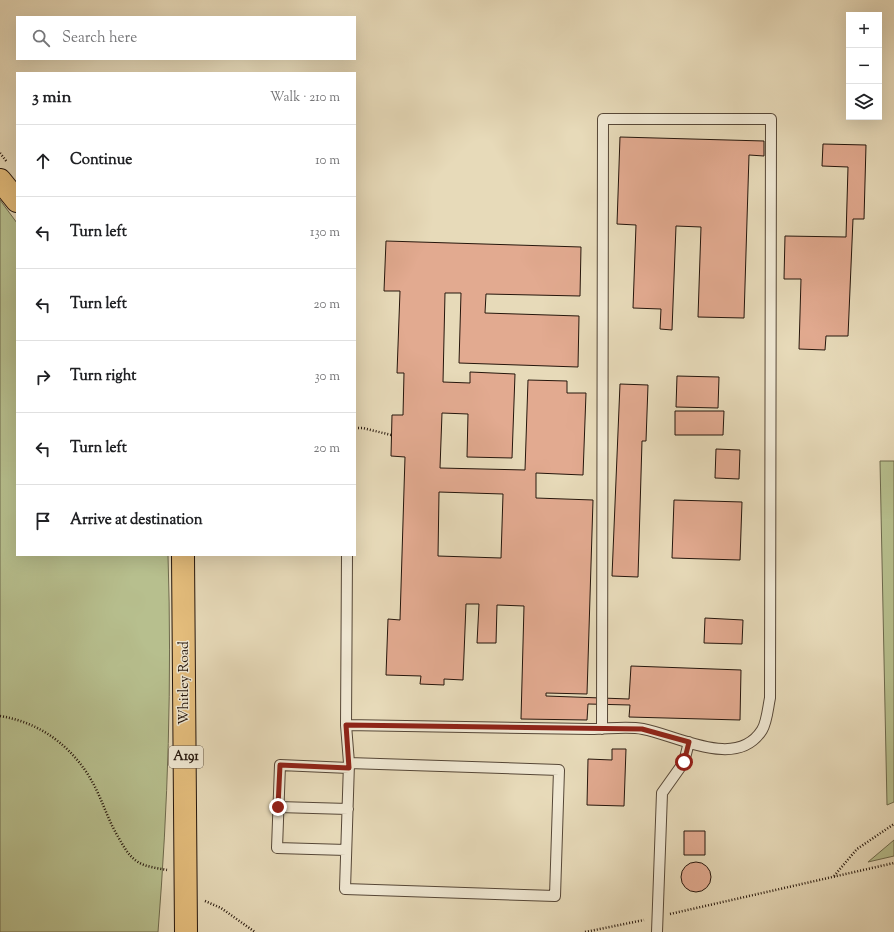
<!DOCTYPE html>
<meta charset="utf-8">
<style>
:root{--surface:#fff;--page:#f2f2f2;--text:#202124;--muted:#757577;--line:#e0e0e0}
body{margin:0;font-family:"Sorts Mill Goudy",serif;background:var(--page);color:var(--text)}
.controls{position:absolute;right:12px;top:12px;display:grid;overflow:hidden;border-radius:0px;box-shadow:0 4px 16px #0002}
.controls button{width:36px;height:36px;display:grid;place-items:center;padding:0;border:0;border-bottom:1px solid var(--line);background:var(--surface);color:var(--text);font:20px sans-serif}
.stop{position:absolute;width:12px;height:12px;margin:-9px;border:3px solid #8f2418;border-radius:50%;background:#fff}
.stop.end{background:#8f2418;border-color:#fff;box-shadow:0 1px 4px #0008}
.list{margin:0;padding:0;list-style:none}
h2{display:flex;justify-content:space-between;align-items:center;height:52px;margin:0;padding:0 16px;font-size:17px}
h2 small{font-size:13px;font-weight:400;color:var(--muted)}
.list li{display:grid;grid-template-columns:26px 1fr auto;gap:12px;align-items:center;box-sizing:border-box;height:72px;padding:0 16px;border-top:1px solid var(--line)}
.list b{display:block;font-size:15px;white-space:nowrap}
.list em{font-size:13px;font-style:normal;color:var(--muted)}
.icon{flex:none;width:22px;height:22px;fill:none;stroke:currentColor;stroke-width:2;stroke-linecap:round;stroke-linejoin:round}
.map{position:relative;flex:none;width:894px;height:932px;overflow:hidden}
.search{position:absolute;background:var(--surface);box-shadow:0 4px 16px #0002;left:16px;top:16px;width:340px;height:44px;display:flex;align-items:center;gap:10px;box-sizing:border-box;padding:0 14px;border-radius:0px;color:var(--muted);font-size:15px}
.panel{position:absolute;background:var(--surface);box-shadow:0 4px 16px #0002;left:16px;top:72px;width:340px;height:484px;border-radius:0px}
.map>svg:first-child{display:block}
.green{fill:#b7bf8e;stroke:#6e6a4d}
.building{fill:#e2aa90;stroke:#25160c;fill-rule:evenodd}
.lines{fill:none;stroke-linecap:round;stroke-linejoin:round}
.service-casing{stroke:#564737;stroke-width:12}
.primary-casing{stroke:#25160c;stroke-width:24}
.path{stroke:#25160c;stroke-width:2.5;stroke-dasharray:1 2;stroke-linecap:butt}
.service{stroke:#efe7d2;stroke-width:10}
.primary{stroke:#e4bd7c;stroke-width:22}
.route{stroke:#8f2418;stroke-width:5}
.labels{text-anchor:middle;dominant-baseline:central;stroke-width:3;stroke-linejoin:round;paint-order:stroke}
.shield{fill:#efe7d2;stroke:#625547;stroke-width:1}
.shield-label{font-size:13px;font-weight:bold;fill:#25160c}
.street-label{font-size:14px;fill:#25160c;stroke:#efe7d2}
</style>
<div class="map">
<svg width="894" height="932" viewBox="0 0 894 932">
<rect width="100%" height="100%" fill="#e7dab9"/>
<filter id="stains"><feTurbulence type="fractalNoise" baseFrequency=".005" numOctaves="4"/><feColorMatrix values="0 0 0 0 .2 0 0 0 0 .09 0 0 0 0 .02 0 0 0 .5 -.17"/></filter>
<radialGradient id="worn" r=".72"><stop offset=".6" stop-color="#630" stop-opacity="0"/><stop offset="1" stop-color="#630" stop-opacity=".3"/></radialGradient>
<!-- green -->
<path class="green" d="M0,200L17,223V555H168C172,680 168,807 158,932H0Z
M880,461H894V802L887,805Z
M894,840V856L868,862Z"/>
<!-- building -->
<path class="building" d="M620,137L764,141V156L749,155L744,318L698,317L701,227L676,226L672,330L660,329L661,309L633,308L636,225L617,224Z
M823,144L866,145L864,219H853L848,336H826L825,350L799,349L801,279H784L785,236L846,237L848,167L822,166Z
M386,241L581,247L580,296L486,294L485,313L579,316L578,367L459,363L461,293H445L443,382L470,383V372L515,374L512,458L467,457L468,414L442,413L440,468L525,470L528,380L567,381V393H586L583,475L536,473V498L593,500L587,694L546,693V696L629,699L631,666L741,670L740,720L629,717L630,705L588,704L587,720L521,719L524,606L497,605L496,643H477L479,604H466L463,680L444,679V685L420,684L421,676L386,675L388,619L400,620L405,457L391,456L392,415H403L404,373H397L400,291H384ZM439,492L503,494L501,558L438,556Z
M677,376L719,377L718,408L676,407Z
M620,384L648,385L646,441H642L638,577L612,576Z
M675,411H724L723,435H675Z
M716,449L740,450L739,479L715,478Z
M674,500L742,502L740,560L672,558Z
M705,618L743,620L742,644L704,643Z
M612,749H626L624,806L587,805L588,759L612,760Z
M684,831H705V855H684Z
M681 877a15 15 0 1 1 30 0a15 15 0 1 1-30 0Z"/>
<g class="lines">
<defs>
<path id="service" d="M347,555L346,725L349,763L345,889L555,896L559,770L349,763
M346,725L591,729C608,729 627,726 643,729C679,736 737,770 762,730C767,722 768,707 770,698L771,119H603L602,729
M278,807L348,809
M346,850L277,848L280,765L349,768
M657,932L662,793L684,762L689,742"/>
<path id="primary" d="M0,180L17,201
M183,555L186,932"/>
</defs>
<!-- service casing -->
<use href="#service" class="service-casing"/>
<!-- primary casing -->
<use href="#primary" class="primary-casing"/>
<!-- path -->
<path class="path" d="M0,153L7,162
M355,428H363L391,435
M0,716C44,723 78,751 97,791C104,806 109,821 117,835C123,845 128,856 138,862C146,867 157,868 167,870
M834,876L857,849L894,824
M205,901L221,908L255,932
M670,914L894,863
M585,932L644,920"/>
<!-- service -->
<use href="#service" class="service"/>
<!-- primary -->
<use href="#primary" class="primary"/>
</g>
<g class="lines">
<!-- route -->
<path class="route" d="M278,807L280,765L349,768L346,725L642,729L689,742L684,762"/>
</g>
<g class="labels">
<!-- shield labels -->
<rect class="shield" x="169" y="746" width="34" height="22" rx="3"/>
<g class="shield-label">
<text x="186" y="757">A191</text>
</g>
<!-- street labels -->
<g class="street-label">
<text transform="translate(185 683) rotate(-90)">Whitley Road</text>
</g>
</g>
<rect width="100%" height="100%" filter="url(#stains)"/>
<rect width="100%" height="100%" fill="url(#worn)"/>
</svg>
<div class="controls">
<button>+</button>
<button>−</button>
<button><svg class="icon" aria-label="layers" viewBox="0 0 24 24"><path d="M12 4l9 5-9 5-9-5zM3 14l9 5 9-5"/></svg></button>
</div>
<div class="stop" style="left:684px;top:762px"></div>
<div class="stop end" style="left:278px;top:807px"></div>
<div class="search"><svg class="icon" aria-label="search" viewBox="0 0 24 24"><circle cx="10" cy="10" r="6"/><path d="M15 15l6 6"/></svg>Search here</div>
<section class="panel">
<h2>3 min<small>Walk · 210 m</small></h2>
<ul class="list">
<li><svg class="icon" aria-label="ahead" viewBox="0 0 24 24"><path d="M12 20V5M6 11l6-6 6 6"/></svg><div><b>Continue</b></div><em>10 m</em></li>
<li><svg class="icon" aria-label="left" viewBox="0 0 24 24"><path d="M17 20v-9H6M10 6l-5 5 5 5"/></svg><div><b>Turn left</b></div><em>130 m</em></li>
<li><svg class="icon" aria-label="left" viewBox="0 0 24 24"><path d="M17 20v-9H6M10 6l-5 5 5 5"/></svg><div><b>Turn left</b></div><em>20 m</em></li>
<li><svg class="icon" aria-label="right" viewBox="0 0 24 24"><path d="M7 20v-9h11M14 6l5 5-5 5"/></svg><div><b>Turn right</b></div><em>30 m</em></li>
<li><svg class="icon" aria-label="left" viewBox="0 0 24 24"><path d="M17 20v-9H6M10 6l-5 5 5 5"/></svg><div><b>Turn left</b></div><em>20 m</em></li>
<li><svg class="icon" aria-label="arrive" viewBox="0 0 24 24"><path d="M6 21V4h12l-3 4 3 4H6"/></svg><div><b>Arrive at destination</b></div></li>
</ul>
</section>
</div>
